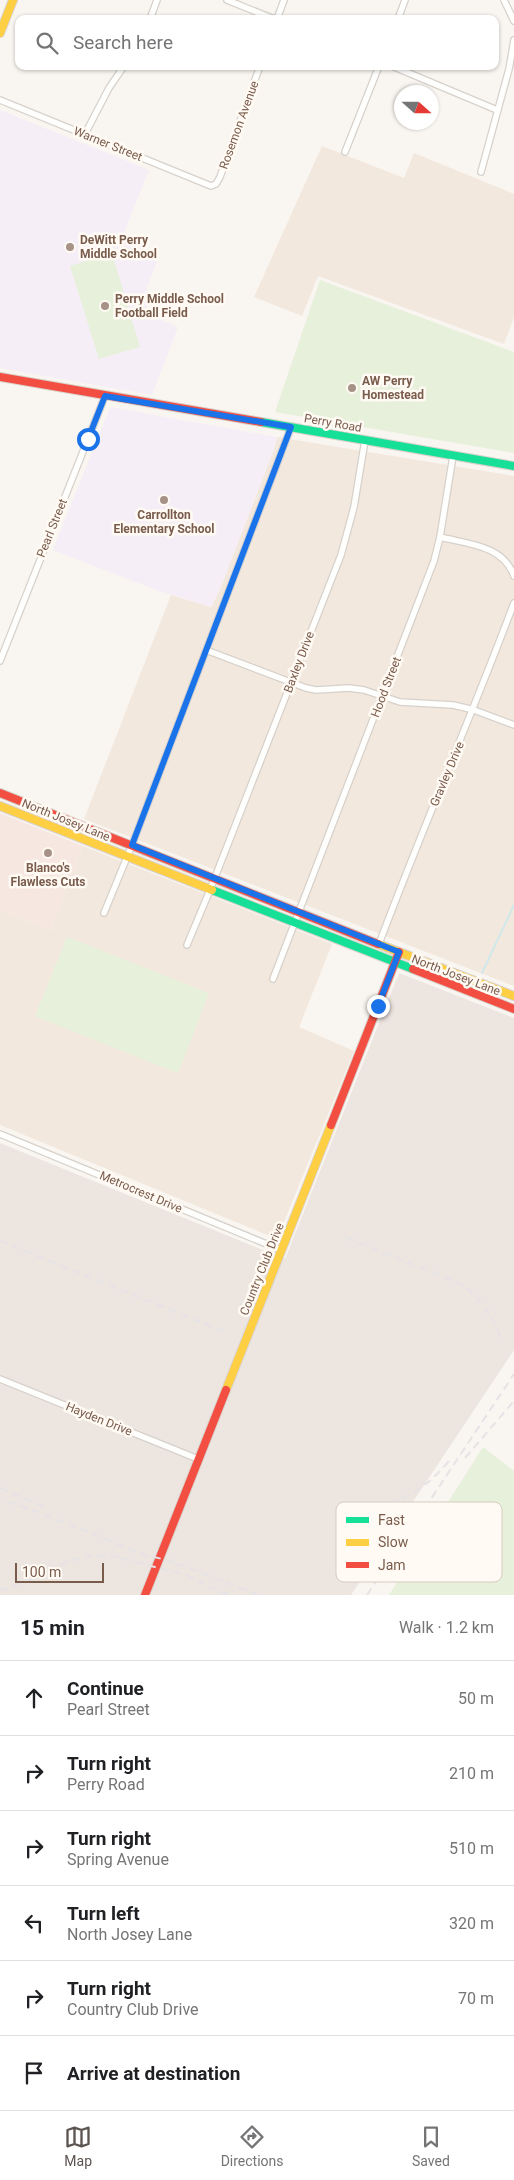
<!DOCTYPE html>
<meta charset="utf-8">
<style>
:root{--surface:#fff;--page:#f6f6f6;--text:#202124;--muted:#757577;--line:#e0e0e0;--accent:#5c5450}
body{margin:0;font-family:Roboto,sans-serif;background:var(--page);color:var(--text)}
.compass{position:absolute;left:394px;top:85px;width:45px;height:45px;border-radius:50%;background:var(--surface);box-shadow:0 1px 4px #0004;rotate:111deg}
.scale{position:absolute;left:15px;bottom:12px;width:89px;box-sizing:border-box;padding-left:5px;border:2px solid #7a5c4d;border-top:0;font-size:14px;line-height:18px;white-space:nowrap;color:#7a5c4d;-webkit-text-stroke:4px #fffaf3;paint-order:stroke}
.stop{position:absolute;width:15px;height:15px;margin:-11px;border:4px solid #1a73e8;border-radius:50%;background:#fff}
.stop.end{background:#1a73e8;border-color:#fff;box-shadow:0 1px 5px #0008}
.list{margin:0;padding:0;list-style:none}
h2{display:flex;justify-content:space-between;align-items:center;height:65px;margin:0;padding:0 20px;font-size:21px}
h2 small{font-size:16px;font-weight:400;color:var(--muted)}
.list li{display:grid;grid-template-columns:32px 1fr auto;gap:15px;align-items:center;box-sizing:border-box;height:75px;padding:0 20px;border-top:1px solid var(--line)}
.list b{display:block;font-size:19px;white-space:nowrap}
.list p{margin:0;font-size:16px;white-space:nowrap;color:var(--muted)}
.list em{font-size:16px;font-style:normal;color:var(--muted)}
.icon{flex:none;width:28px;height:28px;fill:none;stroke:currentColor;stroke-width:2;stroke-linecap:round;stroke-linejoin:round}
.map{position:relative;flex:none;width:514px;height:1595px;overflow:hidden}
.search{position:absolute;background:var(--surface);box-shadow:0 1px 4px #0004;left:15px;right:15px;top:15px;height:55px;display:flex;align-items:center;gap:12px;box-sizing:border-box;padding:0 18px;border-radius:10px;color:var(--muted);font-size:19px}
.sheet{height:515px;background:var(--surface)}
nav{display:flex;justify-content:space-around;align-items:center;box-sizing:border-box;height:70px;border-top:1px solid var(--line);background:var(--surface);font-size:14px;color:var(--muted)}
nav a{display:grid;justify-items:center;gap:2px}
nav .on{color:var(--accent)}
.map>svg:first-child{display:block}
.residential{fill:#f2e8de}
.commercial{fill:#f6e8e1}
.industrial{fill:#ede5e0}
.education{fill:#f6eef6}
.green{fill:#e7f0db}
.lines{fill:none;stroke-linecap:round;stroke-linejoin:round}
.stream{stroke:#d0e8ea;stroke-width:2}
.street-casing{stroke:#d7d1cb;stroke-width:8}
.fast-casing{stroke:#d9d2cb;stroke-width:10}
.slow-casing{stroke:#d9d2cb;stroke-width:10}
.jam-casing{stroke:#d9d2cb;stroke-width:10}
.street{stroke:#fefefd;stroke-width:5.5}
.fast{stroke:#16e098;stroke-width:8}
.slow{stroke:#ffcf43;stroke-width:8}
.jam{stroke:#f24e42;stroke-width:8}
.rail{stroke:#e6e3e7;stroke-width:2;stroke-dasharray:8 5;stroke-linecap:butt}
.route{stroke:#1a73e8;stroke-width:6}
.poi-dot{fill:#a69286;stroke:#fffaf3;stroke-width:2}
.labels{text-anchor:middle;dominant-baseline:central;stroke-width:5;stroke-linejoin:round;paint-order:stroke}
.street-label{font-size:12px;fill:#7a5c4d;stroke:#fffaf3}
.poi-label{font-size:12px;font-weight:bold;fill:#7a5c4d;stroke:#fffaf3;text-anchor:start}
.key{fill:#fffaf3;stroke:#d7cbc1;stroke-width:1}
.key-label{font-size:14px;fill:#7a5c4d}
</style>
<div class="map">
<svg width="514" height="1595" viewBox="0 0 514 1595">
<rect width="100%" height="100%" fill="#f9f5f0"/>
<!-- residential -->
<path class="residential" d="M322,146L404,178L414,153L514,194V317L504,344L318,276L302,316L254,297Z
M277,437L514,476V986L84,819L171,595L211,607L220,589L274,449Z
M83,846L332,944L299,1027L354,1051L277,1239L0,1125V910L51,930Z"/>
<!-- commercial -->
<path class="commercial" d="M0,813L83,846L51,930L0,910Z"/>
<!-- industrial -->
<path class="industrial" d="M399,973L514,1018V1350L351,1595H0V1143L285,1259Z"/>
<!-- education -->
<path class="education" d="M0,110L149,170L122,238L159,256L147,288V306L151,314L158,319L178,327L152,395L0,368Z
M110,407L277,437L274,449L220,589L211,607L156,590L53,550Z"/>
<!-- green -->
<path class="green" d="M112,253L140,347L99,359L70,266Z
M320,280L514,352V453L275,412Z
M67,937L209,993L178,1073L35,1016Z
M483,1447L514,1471V1595H389Z"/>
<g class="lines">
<!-- stream -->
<path class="stream" d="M482,973L514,905"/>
<defs>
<path id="street" d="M227,0L274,19
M504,0L514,21
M150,19L157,0
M277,19L284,0
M398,19L405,0
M392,66L497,110
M0,100L211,186L216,184L220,177L260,66
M85,134L109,88L124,66
M345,152L379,66
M481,172L509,69L514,40
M440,537C468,544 503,545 514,576
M206,650L306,688L316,690L349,688L364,690L400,702L453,705L474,710L514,725
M0,661L105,396
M104,913L132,845L291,427
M379,944C422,829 471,718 514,603
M187,945L210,890L341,555L354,507L365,440
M273,979L434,561L440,537L453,456
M0,1134L281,1250
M0,1379L198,1459"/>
<path id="fast" d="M261,422L514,466
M212,890L413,969"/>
<path id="slow" d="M0,33L13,0
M0,806L212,890
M378,944L514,996
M226,1390L331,1125"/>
<path id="jam" d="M0,377L261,422
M0,793L378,944
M413,969L514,1009
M331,1125L399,952
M145,1595L226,1390"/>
</defs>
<!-- street casing -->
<use href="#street" class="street-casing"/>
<!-- fast casing -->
<use href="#fast" class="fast-casing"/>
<!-- slow casing -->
<use href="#slow" class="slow-casing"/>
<!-- jam casing -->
<use href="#jam" class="jam-casing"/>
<!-- street -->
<use href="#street" class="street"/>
<!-- fast -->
<use href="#fast" class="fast"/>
<!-- slow -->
<use href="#slow" class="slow"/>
<!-- jam -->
<use href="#jam" class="jam"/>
<!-- rail -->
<path class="rail" d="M347,1238L457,1282C482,1298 491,1314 502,1341
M0,1241L223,1331
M465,1458L514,1401
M0,1488L44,1507
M7,1502L33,1510L145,1555L171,1561L258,1595
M351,1506C396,1506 420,1495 449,1461
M0,1590L31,1580L65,1562L92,1556L108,1555L186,1575L228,1595
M367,1595L514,1374"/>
</g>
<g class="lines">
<!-- route -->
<path class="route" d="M88,439L105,396L291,427L132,845L399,952L378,1006"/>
</g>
<!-- markers -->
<g class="poi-dot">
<circle cx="70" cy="247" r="5"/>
<circle cx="105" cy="306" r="5"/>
<circle cx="352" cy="388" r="5"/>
<circle cx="164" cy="500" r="5"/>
<circle cx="48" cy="853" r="5"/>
</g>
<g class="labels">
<!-- street labels -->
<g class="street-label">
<text transform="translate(239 125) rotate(-70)">Rosemon Avenue</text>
<text transform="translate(108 144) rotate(22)">Warner Street</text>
<text transform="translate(333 423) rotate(10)">Perry Road</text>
<text transform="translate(52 528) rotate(-68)">Pearl Street</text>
<text transform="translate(299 662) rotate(-69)">Baxley Drive</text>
<text transform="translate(386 687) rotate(-69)">Hood Street</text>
<text transform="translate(447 774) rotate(-67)">Gravley Drive</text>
<text transform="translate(66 820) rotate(22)">North Josey Lane</text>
<text transform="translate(456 975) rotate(21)">North Josey Lane</text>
<text transform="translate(141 1192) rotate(23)">Metrocrest Drive</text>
<text transform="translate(262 1269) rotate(-68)">Country Club Drive</text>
<text transform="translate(99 1419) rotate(22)">Hayden Drive</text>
</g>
<!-- poi labels -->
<g class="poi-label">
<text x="80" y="240">DeWitt Perry<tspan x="80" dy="14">Middle School</tspan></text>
<text x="115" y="299">Perry Middle School<tspan x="115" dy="14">Football Field</tspan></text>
<text x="362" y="381">AW Perry<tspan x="362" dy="14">Homestead</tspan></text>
<text x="164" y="515" text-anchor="middle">Carrollton<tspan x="164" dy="14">Elementary School</tspan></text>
<text x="48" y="868" text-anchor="middle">Blanco's<tspan x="48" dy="14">Flawless Cuts</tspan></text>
</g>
</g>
<!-- legend -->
<rect x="336" y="1502" width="166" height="80" rx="8" class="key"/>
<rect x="346" y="1517" width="23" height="6" fill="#16e098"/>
<rect x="346" y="1539" width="23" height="7" fill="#ffcf43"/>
<rect x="346" y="1562" width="23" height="6" fill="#f24e42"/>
<g class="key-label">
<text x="378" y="1525">Fast</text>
<text x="378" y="1547">Slow</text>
<text x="378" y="1570">Jam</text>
</g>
</svg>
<svg class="compass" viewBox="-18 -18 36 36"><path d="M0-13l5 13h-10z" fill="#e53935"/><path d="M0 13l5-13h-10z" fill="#757577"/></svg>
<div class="scale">100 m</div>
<div class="stop" style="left:88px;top:439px"></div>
<div class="stop end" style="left:378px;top:1006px"></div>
<div class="search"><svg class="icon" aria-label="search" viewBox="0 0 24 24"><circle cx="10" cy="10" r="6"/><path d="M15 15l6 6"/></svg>Search here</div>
</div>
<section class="sheet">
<h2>15 min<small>Walk · 1.2 km</small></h2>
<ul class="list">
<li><svg class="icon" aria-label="ahead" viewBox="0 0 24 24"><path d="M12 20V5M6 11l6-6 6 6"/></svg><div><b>Continue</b><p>Pearl Street</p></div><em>50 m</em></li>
<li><svg class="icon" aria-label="right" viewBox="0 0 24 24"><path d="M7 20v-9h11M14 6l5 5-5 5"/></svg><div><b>Turn right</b><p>Perry Road</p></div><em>210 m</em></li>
<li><svg class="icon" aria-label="right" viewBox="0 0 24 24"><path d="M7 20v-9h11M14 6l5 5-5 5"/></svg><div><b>Turn right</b><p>Spring Avenue</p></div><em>510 m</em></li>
<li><svg class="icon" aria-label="left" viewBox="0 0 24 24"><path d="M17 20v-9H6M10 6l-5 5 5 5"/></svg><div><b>Turn left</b><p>North Josey Lane</p></div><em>320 m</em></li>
<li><svg class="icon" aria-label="right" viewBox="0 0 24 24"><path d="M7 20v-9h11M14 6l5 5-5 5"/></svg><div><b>Turn right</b><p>Country Club Drive</p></div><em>70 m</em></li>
<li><svg class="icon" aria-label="arrive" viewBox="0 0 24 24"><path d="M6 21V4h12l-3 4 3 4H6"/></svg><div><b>Arrive at destination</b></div></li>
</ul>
</section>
<nav>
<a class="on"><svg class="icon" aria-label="map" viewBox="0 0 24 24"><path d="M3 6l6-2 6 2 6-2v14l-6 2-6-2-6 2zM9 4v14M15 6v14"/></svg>Map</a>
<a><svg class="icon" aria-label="directions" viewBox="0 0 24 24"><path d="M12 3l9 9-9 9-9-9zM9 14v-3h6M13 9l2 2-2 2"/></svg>Directions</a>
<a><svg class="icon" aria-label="saved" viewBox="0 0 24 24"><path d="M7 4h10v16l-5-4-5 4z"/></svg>Saved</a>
</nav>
